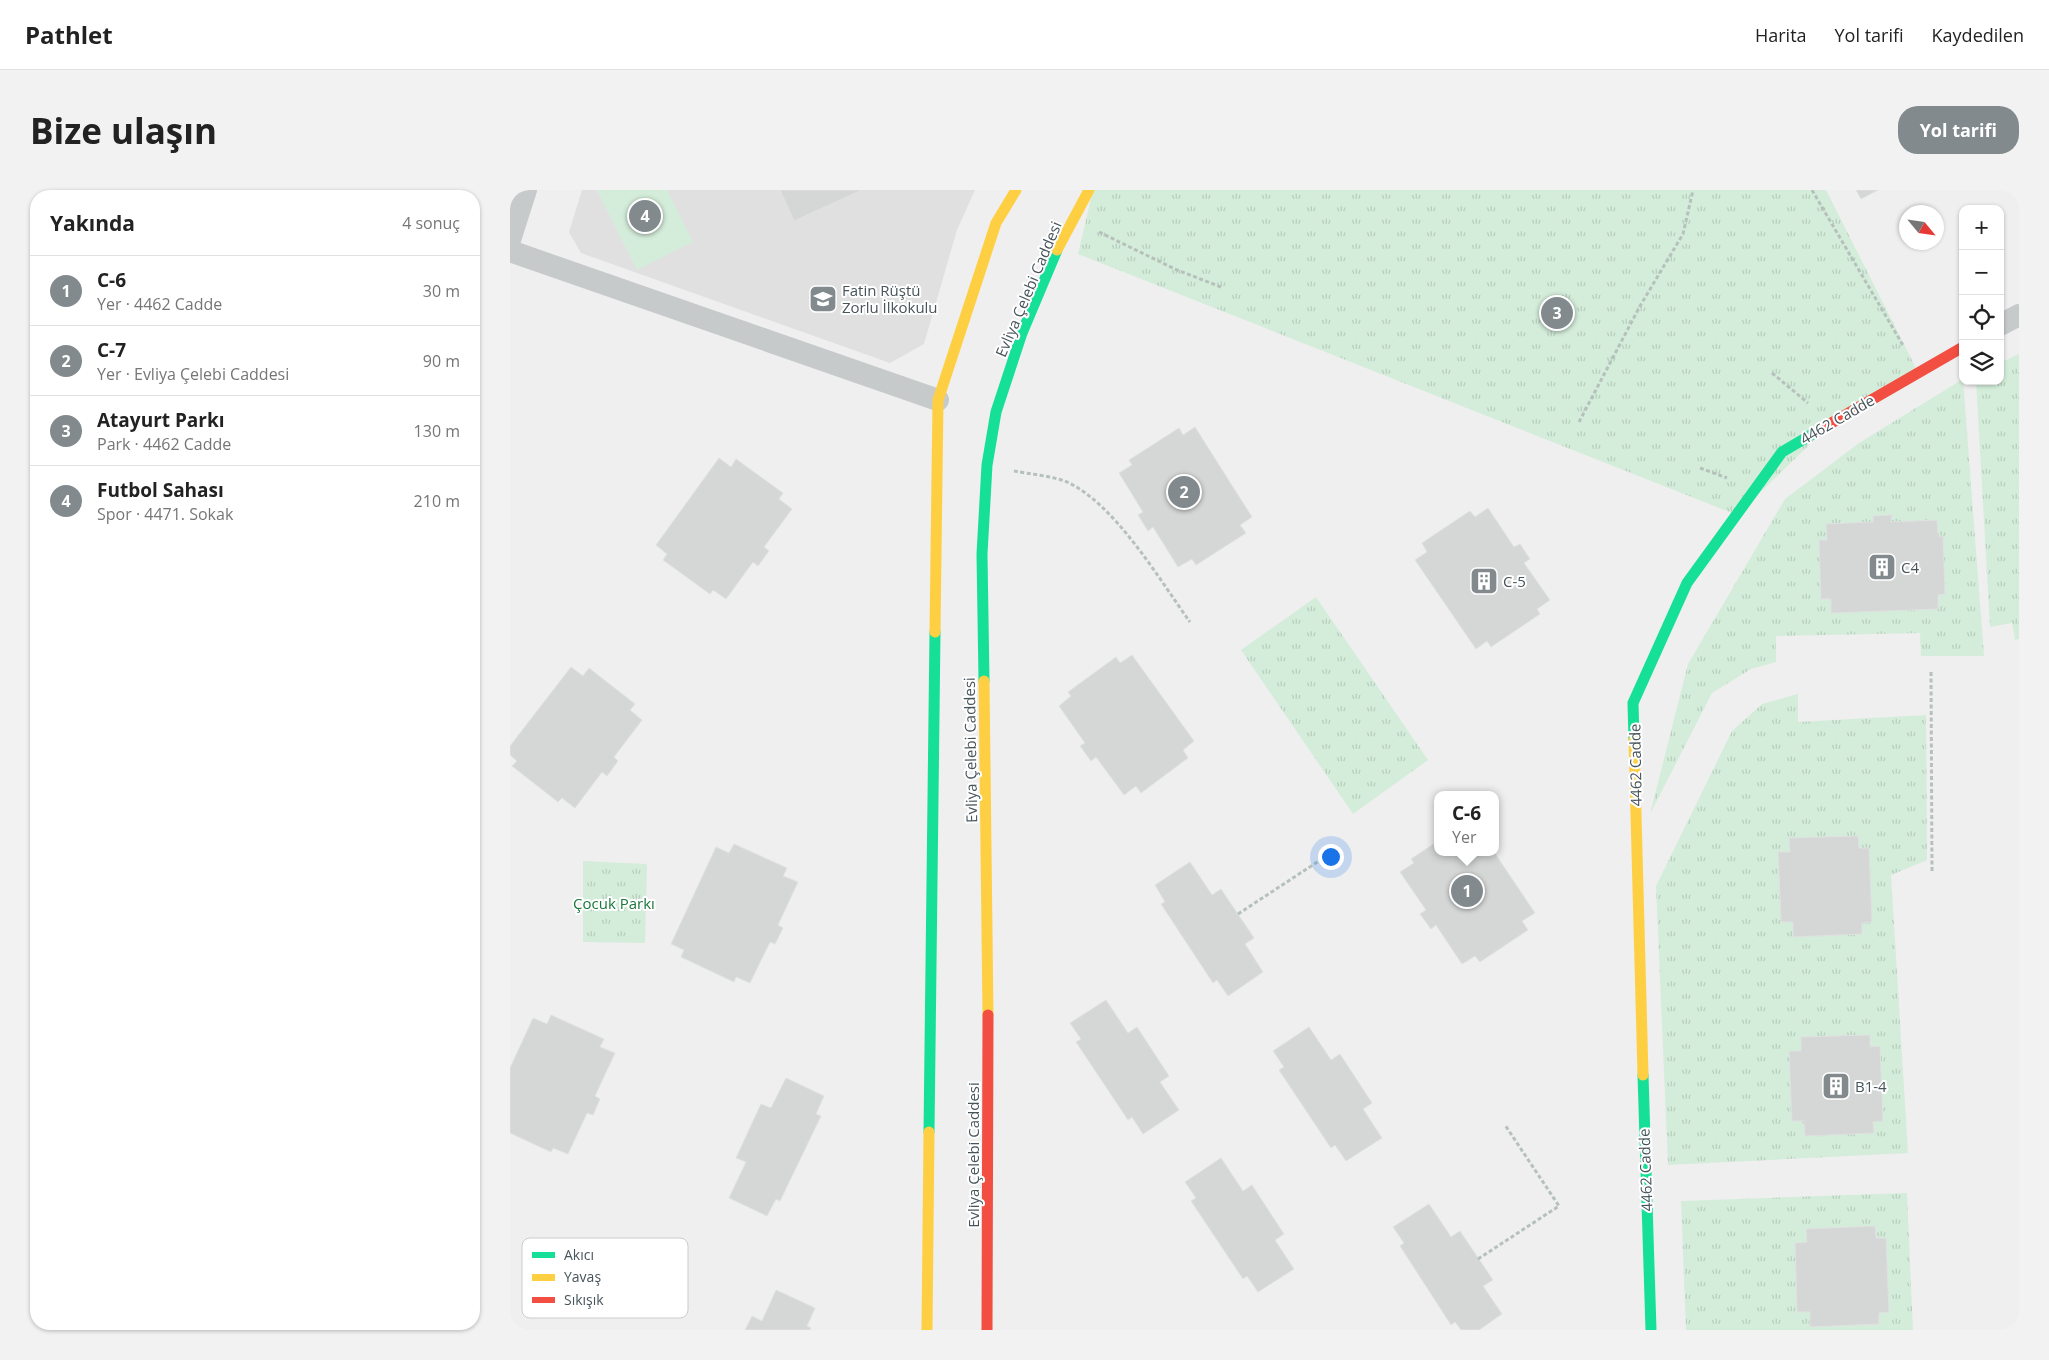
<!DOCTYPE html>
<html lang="tr">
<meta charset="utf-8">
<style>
:root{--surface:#fff;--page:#f2f2f2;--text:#222;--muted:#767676;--line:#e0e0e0;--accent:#828a8e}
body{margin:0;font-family:"Open Sans",sans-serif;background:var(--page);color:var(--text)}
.controls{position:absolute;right:15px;top:15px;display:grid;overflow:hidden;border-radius:10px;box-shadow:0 1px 4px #0004}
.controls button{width:45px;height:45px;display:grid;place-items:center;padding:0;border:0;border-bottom:1px solid var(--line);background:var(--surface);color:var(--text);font:25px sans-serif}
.compass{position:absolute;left:1389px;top:15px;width:45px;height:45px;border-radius:50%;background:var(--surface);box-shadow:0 1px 4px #0004;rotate:119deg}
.you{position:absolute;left:820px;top:666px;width:18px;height:18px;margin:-12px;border:4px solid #fff;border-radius:50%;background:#1a73e8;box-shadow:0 0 0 8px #1a73e833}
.badge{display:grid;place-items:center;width:32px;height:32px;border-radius:50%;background:var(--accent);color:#fff;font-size:16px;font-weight:700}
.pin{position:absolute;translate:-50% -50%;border:2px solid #fff;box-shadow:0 1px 5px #0006}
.popup{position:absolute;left:924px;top:601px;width:65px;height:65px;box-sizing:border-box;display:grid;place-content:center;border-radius:10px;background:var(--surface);filter:drop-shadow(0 1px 4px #0005);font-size:16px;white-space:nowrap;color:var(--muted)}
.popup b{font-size:19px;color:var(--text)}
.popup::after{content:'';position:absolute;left:50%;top:100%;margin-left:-10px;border:10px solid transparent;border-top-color:var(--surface)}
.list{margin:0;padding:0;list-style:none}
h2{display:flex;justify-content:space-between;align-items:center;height:65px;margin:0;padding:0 20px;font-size:21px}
h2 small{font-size:16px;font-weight:400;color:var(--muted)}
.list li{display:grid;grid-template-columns:32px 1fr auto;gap:15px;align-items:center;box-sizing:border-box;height:70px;padding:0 20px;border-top:1px solid var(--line)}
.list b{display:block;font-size:19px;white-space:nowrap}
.list p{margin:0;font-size:16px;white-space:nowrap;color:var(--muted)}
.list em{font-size:16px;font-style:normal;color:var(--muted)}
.icon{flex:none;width:28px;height:28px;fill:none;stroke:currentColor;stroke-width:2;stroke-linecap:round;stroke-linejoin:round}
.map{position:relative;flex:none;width:1509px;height:1140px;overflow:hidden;border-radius:20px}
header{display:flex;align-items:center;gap:30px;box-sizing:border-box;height:70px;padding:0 25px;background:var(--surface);border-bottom:1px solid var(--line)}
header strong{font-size:24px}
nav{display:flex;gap:28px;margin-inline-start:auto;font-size:18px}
.intro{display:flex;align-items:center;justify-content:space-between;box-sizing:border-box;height:120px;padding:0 30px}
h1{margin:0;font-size:35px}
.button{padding:12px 22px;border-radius:20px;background:var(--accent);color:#fff;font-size:18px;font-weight:700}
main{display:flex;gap:30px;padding:0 30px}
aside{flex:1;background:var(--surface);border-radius:20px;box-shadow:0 1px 4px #0004}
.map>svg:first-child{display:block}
.education{fill:#e1e0e0}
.grass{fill:url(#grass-tufts)}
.pitch{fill:#d4edda}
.building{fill:#d5d7d7;stroke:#e0e1e2}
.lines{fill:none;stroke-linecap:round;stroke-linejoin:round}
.path{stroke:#b6c1bc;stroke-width:3;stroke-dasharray:4 2.5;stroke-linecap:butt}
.street{stroke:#c6cacb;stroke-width:22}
.fast{stroke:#16e098;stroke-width:11}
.slow{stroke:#ffcf43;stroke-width:11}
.jam{stroke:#f24e42;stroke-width:11}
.labels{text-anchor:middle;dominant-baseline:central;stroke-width:4;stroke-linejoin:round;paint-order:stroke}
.street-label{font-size:15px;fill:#47545a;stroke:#fff}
.poi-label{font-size:15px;fill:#47545a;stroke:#fff;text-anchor:start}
.park-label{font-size:15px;fill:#1b783b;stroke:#fff}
.key{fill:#fff;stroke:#c8ccce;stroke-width:1}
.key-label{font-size:14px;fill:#47545a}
</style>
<header>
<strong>Pathlet</strong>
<nav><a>Harita</a><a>Yol tarifi</a><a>Kaydedilen</a></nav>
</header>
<div class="intro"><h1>Bize ulaşın</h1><a class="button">Yol tarifi</a></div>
<main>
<aside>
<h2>Yakında<small>4 sonuç</small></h2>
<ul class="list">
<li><span class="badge">1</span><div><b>C-6</b><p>Yer · 4462 Cadde</p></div><em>30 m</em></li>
<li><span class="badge">2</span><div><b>C-7</b><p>Yer · Evliya Çelebi Caddesi</p></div><em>90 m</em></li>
<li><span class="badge">3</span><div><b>Atayurt Parkı</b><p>Park · 4462 Cadde</p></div><em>130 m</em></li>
<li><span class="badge">4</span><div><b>Futbol Sahası</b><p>Spor · 4471. Sokak</p></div><em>210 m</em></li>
</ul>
</aside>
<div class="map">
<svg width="1509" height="1140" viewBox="0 0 1509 1140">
<defs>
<pattern id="grass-tufts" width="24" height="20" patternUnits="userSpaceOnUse" patternTransform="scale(1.25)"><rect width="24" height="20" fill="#d4edda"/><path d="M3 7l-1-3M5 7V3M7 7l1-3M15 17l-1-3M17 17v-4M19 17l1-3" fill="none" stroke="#b7cdbd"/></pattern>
</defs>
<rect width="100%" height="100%" fill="#efefef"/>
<!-- education -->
<path class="education" d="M72,0H465L447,40L414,154L380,173L71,63L59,42Z"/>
<!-- grass -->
<path class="grass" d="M583,0H1316L1408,182L1322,233L1227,325L568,64Z
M1509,164V449L1505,450L1502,433L1480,437L1466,191H1490V173Z
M1453,189L1474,466H1411L1410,443L1266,446V472L1241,479L1202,503L1140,624L1178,474L1275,309L1349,253Z
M806,407L918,570L843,624L731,460Z
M1288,504V532L1416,525L1417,670L1381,685L1398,963L1158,975L1146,696L1222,541L1252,514Z
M73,671L137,674L135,753L73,752Z
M1397,1003L1403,1140H1176L1171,1011Z"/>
<!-- pitch -->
<path class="pitch" d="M87,0H157L183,52L127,80Z"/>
<!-- building -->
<path class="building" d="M270,0H352L284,31Z
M1346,0H1368L1351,9Z
M685,237L742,327L730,335L736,343L686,375L682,369L668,377L643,337L638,341L628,325L633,322L609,283L622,275L619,270L669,238L673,245Z
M209,268L221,277L226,269L273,303L269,309L282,319L254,357L259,361L248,376L243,372L216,409L203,400L200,404L153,370L157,364L146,355Z
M978,318L1004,357L1010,354L1020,369L1014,373L1040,410L1027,419L1030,424L981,457L977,451L966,459L905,370L917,362L912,353L960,321L965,327Z
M1382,325L1381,332L1427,330L1428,346H1433L1435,404L1428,405V419L1321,423V409H1311L1309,350H1317L1316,334L1363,332V326Z
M622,465L684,551L673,560L678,568L631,603L626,596L614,605L586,567L581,571L570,556L575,553L549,516L561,506L558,502L606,467L610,473Z
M61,477L73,486L79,478L125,514L120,520L132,530L104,567L108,571L97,586L92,582L65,618L52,608L48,612L2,576L7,571L0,565V556Z
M1348,646L1349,658H1359L1362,732L1352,733V744L1283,747V732H1271L1268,662H1280L1279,648Z
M928,651V662H984L1025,723L1012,731L1018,740L970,772L965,766L952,774L926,735L921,739L910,724L916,720L890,682L904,673L901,669Z
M224,654L277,678L273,686L288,692L268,735L273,738L265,754L260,752L240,793L226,787L224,792L171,767L174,760L161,754L206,657L219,663Z
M680,672L702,705L711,699L744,748L735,754L753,782L718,806L707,790L703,793L651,714L655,712L645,695Z
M596,810L618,843L627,837L659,886L650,892L669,920L633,944L622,927L618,930L566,852L571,849L560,833Z
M41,825L94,849L90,857L105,863L85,906L90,909L83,925L77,923L58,964L43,958L41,962L0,943V878L23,828L37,834Z
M799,837L821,870L830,864L862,913L853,919L872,948L836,971L825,955L821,958L769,880L774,877L763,861Z
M1360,845V857L1370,856L1373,931L1363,932L1364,943L1295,946L1294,931H1282L1279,861H1291V847Z
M276,888L314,906L306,924L311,926L270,1011L266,1009L257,1026L219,1008L236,972L226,968L251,914L261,918Z
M711,968L733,1001L742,995L774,1044L765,1050L784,1079L748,1102L737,1086L733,1089L681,1011L686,1008L675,992Z
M919,1014L941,1047L950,1041L983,1090L973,1096L992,1124L969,1140H951L945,1132L941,1135L890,1056L894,1053L883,1037Z
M1365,1036L1366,1048H1376L1379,1122L1369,1123V1134L1300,1137V1122H1287L1285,1053L1297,1052L1296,1039Z
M266,1100L305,1118L297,1136L301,1138L300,1140H235L242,1126L252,1131Z"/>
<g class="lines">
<!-- path -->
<path class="path" d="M1302,0L1394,157
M589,42L667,80L711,97
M1262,183L1298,213
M1069,232L1130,116L1173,44L1183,0
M1190,278L1217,288
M504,281C519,284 543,286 557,292C605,314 649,389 680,432
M1421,482L1422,681
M728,724L818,665
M968,1069L1049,1016L995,935"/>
<!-- street -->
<path class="street" d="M0,50L16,0
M0,61L428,210
M1490,135L1509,125"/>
<!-- fast -->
<path class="fast" d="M474,491L472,364L477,275L486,222L512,143L547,60
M1124,550L1123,513L1177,393L1272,262L1311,239
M1133,885L1141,1140
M419,942L425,442"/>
<!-- slow -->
<path class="slow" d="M547,60L579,0
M425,442L428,210L486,33L506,0
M474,491L478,825
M1124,550L1133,885
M417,1140L419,942"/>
<!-- jam -->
<path class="jam" d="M1311,239L1453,157
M477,1140L478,825"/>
</g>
<!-- icons -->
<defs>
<symbol id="school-square" viewBox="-11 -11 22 22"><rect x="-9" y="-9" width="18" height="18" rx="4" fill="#828a8e" stroke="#fff"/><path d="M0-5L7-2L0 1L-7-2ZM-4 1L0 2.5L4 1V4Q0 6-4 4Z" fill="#fff"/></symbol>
<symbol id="building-square" viewBox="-11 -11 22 22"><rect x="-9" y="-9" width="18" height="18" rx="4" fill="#828a8e" stroke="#fff"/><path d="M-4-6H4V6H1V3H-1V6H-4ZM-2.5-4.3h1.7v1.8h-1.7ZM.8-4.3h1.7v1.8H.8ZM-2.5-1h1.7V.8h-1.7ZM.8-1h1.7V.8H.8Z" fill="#fff"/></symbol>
</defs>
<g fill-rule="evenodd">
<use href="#school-square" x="297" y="93" width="32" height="32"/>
<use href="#building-square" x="1356" y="361" width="32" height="32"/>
<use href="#building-square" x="958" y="375" width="32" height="32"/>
<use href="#building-square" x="1310" y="880" width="32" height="32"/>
</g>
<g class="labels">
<!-- street labels -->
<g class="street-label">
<text transform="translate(518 99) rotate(-67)">Evliya Çelebi Caddesi</text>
<text transform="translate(1327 229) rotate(-30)">4462 Cadde</text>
<text transform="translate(460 560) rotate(-91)">Evliya Çelebi Caddesi</text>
<text transform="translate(1125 575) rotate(-91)">4462 Cadde</text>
<text transform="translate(463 965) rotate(-90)">Evliya Çelebi Caddesi</text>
<text transform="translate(1135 980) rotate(-92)">4462 Cadde</text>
</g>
<!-- poi labels -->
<g class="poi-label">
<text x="332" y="100">Fatin Rüştü<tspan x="332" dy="17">Zorlu İlkokulu</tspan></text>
<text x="1391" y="377">C4</text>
<text x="993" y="391">C-5</text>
<text x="1345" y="896">B1-4</text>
</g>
<!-- park labels -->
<g class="park-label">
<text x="104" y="713">Çocuk Parkı</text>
</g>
</g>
<!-- legend -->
<rect x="12" y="1048" width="166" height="80" rx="8" class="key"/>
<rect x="22" y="1062" width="23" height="6" fill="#16e098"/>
<rect x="22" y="1084" width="23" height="7" fill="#ffcf43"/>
<rect x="22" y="1107" width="23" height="6" fill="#f24e42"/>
<g class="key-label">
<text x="54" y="1070">Akıcı</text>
<text x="54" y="1092">Yavaş</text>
<text x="54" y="1115">Sıkışık</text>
</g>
</svg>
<div class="controls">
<button>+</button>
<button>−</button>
<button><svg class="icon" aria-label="locate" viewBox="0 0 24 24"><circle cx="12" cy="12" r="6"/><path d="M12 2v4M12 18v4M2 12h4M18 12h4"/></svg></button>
<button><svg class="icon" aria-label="layers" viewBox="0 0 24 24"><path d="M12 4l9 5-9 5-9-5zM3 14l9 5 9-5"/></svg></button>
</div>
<svg class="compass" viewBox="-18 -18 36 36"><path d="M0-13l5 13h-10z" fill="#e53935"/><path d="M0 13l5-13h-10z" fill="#767676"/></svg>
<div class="you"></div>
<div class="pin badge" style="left:957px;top:701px">1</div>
<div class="popup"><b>C-6</b>Yer</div>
<div class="pin badge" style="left:674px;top:302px">2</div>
<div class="pin badge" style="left:1047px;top:123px">3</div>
<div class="pin badge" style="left:135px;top:26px">4</div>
</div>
</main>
